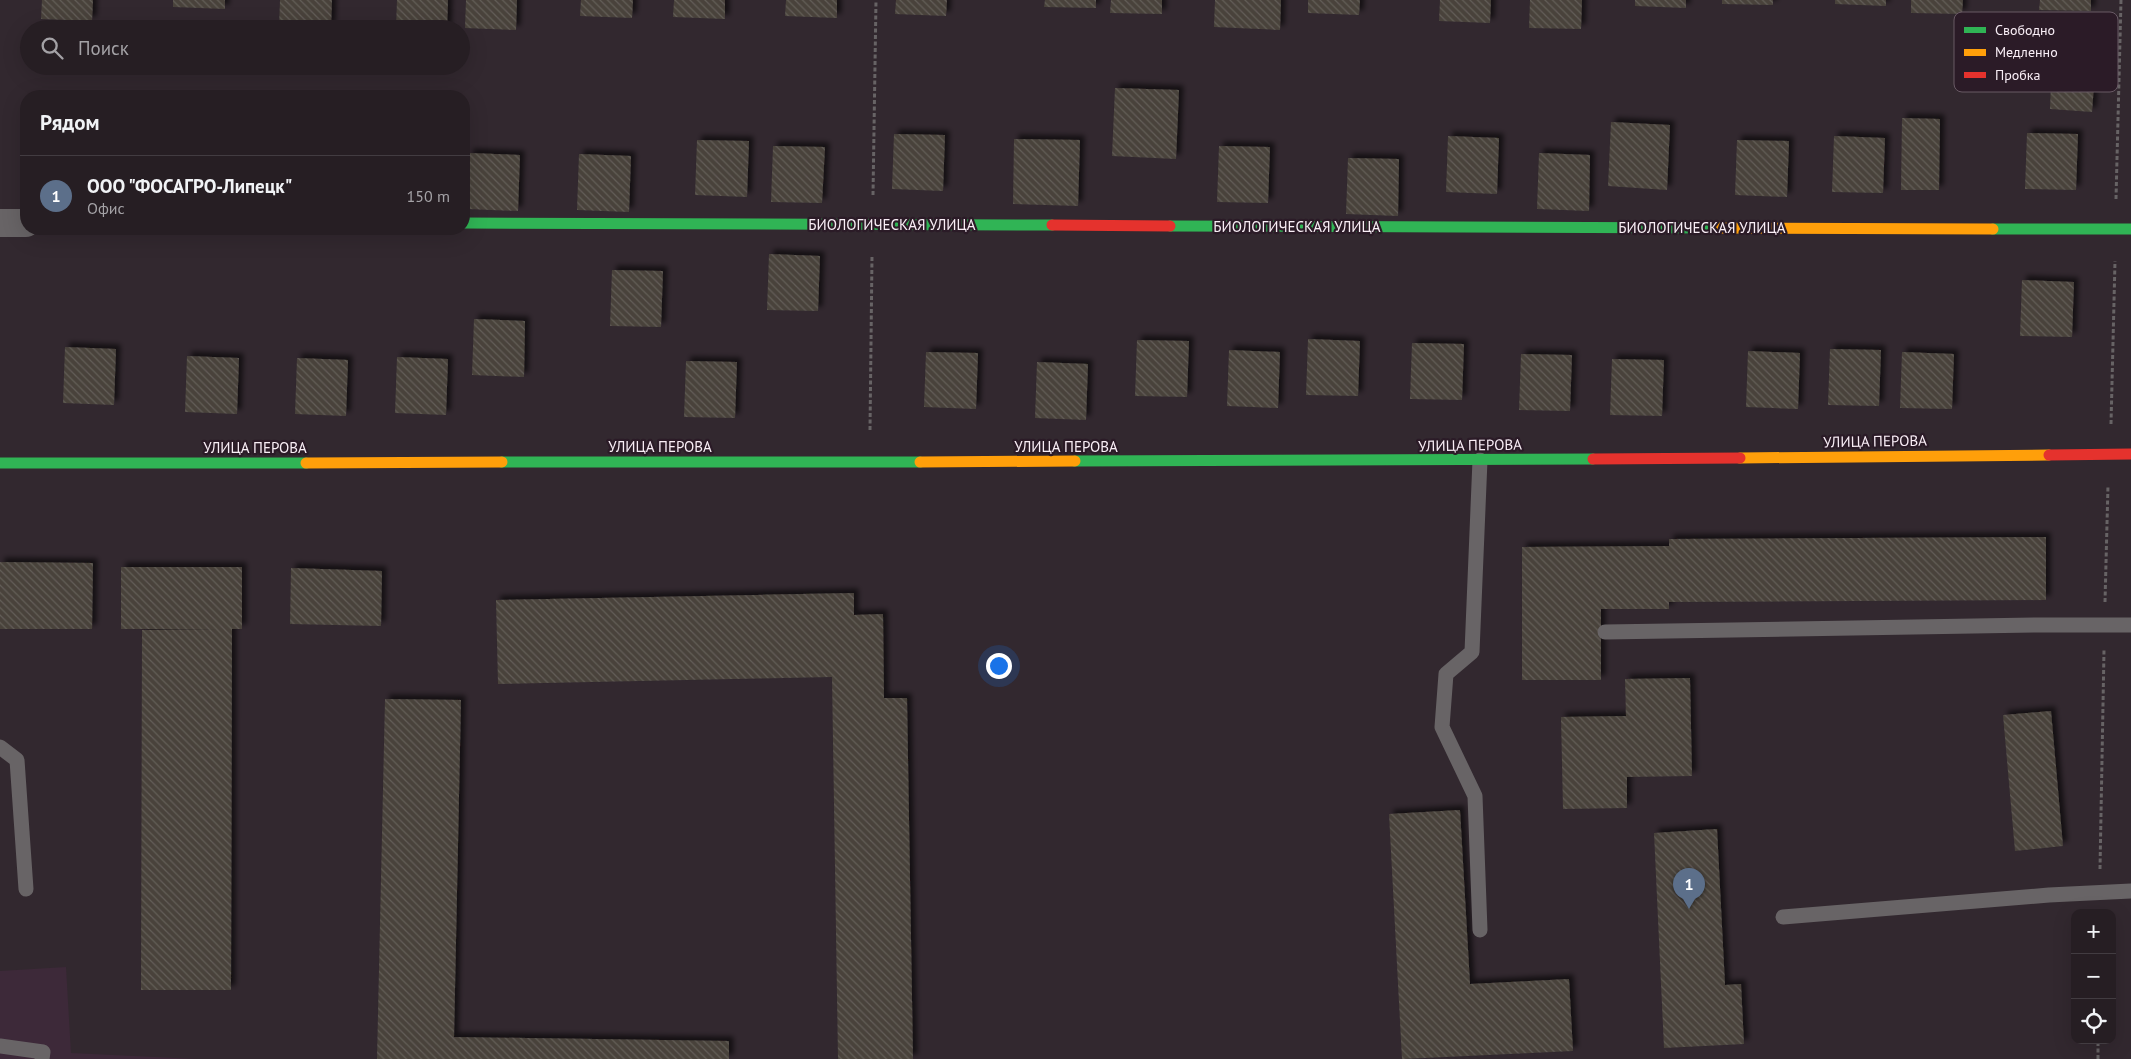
<!DOCTYPE html>
<html lang="ru">
<meta charset="utf-8">
<style>
:root{--surface:#261e23;--page:#2e272b;--text:#f1f3f6;--muted:#a4a2a6;--line:#423c41;--accent:#8c9099}
body{margin:0;font-family:"PT Sans",sans-serif;background:var(--page);color:var(--text)}
.controls{position:absolute;right:15px;bottom:15px;display:grid;overflow:hidden;border-radius:10px;box-shadow:0 5px 20px #0002}
.controls button{width:45px;height:45px;display:grid;place-items:center;padding:0;border:0;border-bottom:1px solid var(--line);background:var(--surface);color:var(--text);font:25px sans-serif}
.you{position:absolute;left:998px;top:665px;width:18px;height:18px;margin:-12px;border:4px solid #fff;border-radius:50%;background:#1a73e8;box-shadow:0 0 0 8px #1a73e833}
.badge{display:grid;place-items:center;width:32px;height:32px;border-radius:50%;background:var(--accent);color:#fff;font-size:16px;font-weight:700}
.pin{position:absolute;translate:-50% -41px;filter:drop-shadow(0 1px 2px #0008)}
.pin::after{content:'';position:absolute;top:26px;width:18px;height:15px;background:inherit;clip-path:polygon(0 0,100% 0,50% 100%)}
.list{margin:0;padding:0;list-style:none}
h2{display:flex;justify-content:space-between;align-items:center;height:65px;margin:0;padding:0 20px;font-size:21px}
h2 small{font-size:16px;font-weight:400;color:var(--muted)}
.list li{display:grid;grid-template-columns:32px 1fr auto;gap:15px;align-items:center;box-sizing:border-box;height:80px;padding:0 20px;border-top:1px solid var(--line)}
.list b{display:block;font-size:19px;white-space:nowrap}
.list p{margin:0;font-size:16px;white-space:nowrap;color:var(--muted)}
.list em{font-size:16px;font-style:normal;color:var(--muted)}
.icon{flex:none;width:28px;height:28px;fill:none;stroke:currentColor;stroke-width:2;stroke-linecap:round;stroke-linejoin:round}
.map{position:relative;flex:none;width:2131px;height:1059px;overflow:hidden}
.search{position:absolute;background:var(--surface);box-shadow:0 5px 20px #0002;left:20px;top:20px;width:450px;height:55px;display:flex;align-items:center;gap:12px;box-sizing:border-box;padding:0 18px;border-radius:28px;color:var(--muted);font-size:19px}
.panel{position:absolute;background:var(--surface);box-shadow:0 5px 20px #0002;left:20px;top:90px;width:450px;height:145px;border-radius:20px}
.map>svg:first-child{display:block}
.built{fill:#3d2939}
.building{fill:url(#building-back-hatch);filter:url(#shadow)}
.lines{fill:none;stroke-linecap:round;stroke-linejoin:round}
.path{stroke:#676365;stroke-width:3;stroke-dasharray:4 2.5;stroke-linecap:butt}
.lane{stroke:#686466;stroke-width:15}
.street{stroke:#686466;stroke-width:28}
.fast{stroke:#30b455;stroke-width:11}
.slow{stroke:#ff9f0a;stroke-width:11}
.jam{stroke:#e5322d;stroke-width:11}
.labels{text-anchor:middle;dominant-baseline:central;stroke-width:4.5;stroke-linejoin:round;paint-order:stroke}
.street-label{font-size:15px;fill:#f9eef6;stroke:#2b1b27}
.key{fill:#2b1b27;stroke:#695a65;stroke-width:1}
.key-label{font-size:14px;fill:#f9eef6}
</style>
<div class="map">
<svg width="2131" height="1059" viewBox="0 0 2131 1059">
<defs>
<pattern id="building-back-hatch" width="6" height="6" patternUnits="userSpaceOnUse" patternTransform="scale(1.25)"><rect width="6" height="6" fill="#48423b"/><path d="M-1 5l2 2M0 0l6 6M5-1l2 2" fill="none" stroke="#635e58"/></pattern>
<filter id="shadow"><feDropShadow dx="4.5" dy="-4.5" stdDeviation="2.5" flood-color="#0009"/></filter>
</defs>
<rect width="100%" height="100%" fill="#32282f"/>
<!-- built -->
<path class="built" d="M66,967L71,1053L197,1059H0V971Z"/>
<!-- building -->
<path class="building" d="M42,0H93L92,21L41,19Z
M173,0H225V9L173,7Z
M280,0H332L331,27L279,26Z
M397,0H448L447,29L396,28Z
M466,0H517L516,30L465,28Z
M581,0H633L632,18L580,16Z
M674,0H725V19L673,17Z
M786,0H837V18L785,16Z
M896,0H947L946,16L895,14Z
M1045,0H1096V8L1044,7Z
M1111,0H1162V14L1110,13Z
M1215,0H1281L1280,30L1214,27Z
M1308,0H1360L1359,15L1308,13Z
M1440,0H1491L1490,23L1439,21Z
M1530,0H1582L1581,29L1529,28Z
M1635,0H1686V8L1635,6Z
M1722,0H1773V5L1722,4Z
M1835,0H1886V6L1835,4Z
M1911,0H1963L1962,14L1911,13Z
M2040,0H2091V11L2039,10Z
M2051,82L2094,85L2092,112L2050,109Z
M1115,88L1179,90L1176,159L1112,156Z
M1902,118L1940,119L1939,190H1901Z
M1611,122L1670,125L1667,190L1608,186Z
M2027,133L2078,134L2076,190L2025,189Z
M894,134L945,135L943,191L892,189Z
M1448,136L1499,138L1497,194L1446,192Z
M1834,136L1885,138L1883,193L1832,192Z
M1014,139L1080,140L1078,206L1013,204Z
M697,140L749,141L747,197L695,195Z
M1737,140L1789,141L1787,197L1735,195Z
M773,146L825,147L822,203L771,202Z
M1219,146L1270,147L1268,203L1217,202Z
M469,153L520,155L518,211L467,209Z
M1539,153L1590,155L1589,211L1537,209Z
M579,154L631,156L629,212L577,210Z
M1348,158L1399,159L1398,216L1346,214Z
M769,254L820,256L818,311L767,310Z
M612,270L663,271L661,327L610,326Z
M2022,280L2074,282L2072,337L2020,336Z
M474,319L525,321L524,377L472,375Z
M1308,339L1360,341L1358,396L1306,395Z
M1137,340L1189,341L1187,397L1135,396Z
M1412,343L1464,344L1462,400L1410,399Z
M65,347L116,349L114,405L63,403Z
M1830,349L1881,350L1879,406L1828,405Z
M1229,350L1280,352L1278,408L1227,406Z
M1748,351L1800,353L1798,409L1746,407Z
M926,352L978,353L976,409L924,407Z
M1902,352L1954,354L1952,409L1900,408Z
M1521,354L1572,355L1570,411L1519,410Z
M187,356L239,358L237,414L185,412Z
M397,357L448,359L446,415L395,413Z
M297,358L348,360L346,416L295,414Z
M1612,359L1664,360L1662,416L1610,415Z
M686,361L737,362L735,418L684,417Z
M1037,362L1088,364L1086,420L1035,418Z
M2046,537V600L1669,602V609H1601V680H1522V547L1669,546V539Z
M0,562L93,563L92,629H0Z
M121,567H242V629H232L231,990H141L142,630L219,629H121Z
M291,568L382,571L381,626L290,624Z
M854,593V615L883,614L884,698H907L913,1059H838L832,677L498,684L496,600Z
M1690,678L1692,776L1627,777V808L1563,809L1561,717L1626,716L1625,679Z
M385,699L461,700L454,1037L729,1041V1059H377Z
M2051,711L2063,846L2015,851L2003,715Z
M1460,810L1470,984L1569,979L1573,1051L1402,1059L1389,814Z
M1717,829L1725,985L1741,984L1744,1044L1664,1048L1654,833Z"/>
<g class="lines">
<!-- path -->
<path class="path" d="M873,195L876,0
M2116,199L2121,0
M2111,424L2115,261
M870,430L872,256
M2105,602L2108,485
M2100,869L2104,650
M2098,1059V1040"/>
<!-- lane -->
<path class="lane" d="M1605,632L2034,625H2131
M0,747L17,760L26,889
M1783,917L2049,895L2131,891
M1480,930L1475,796L1442,727L1446,674L1472,652L1480,460
M0,1046L43,1052L42,1059"/>
<!-- street -->
<path class="street" d="M0,223H26"/>
<!-- fast -->
<path class="fast" d="M464,223L1052,225
M1170,226L1719,228
M1993,229H2131
M1075,461L1593,459
M502,462H920
M0,463H306"/>
<!-- slow -->
<path class="slow" d="M1719,228L1993,229
M1740,458L2049,455
M920,462L1075,461
M306,463L502,462"/>
<!-- jam -->
<path class="jam" d="M1052,225L1170,226
M2049,455L2131,454
M1593,459L1740,458"/>
</g>
<g class="labels">
<!-- street labels -->
<g class="street-label">
<text x="892" y="224">БИОЛОГИЧЕСКАЯ УЛИЦА</text>
<text x="1297" y="226">БИОЛОГИЧЕСКАЯ УЛИЦА</text>
<text x="1702" y="227">БИОЛОГИЧЕСКАЯ УЛИЦА</text>
<text transform="translate(1875 441) rotate(-1)">УЛИЦА ПЕРОВА</text>
<text transform="translate(1470 445) rotate(-1)">УЛИЦА ПЕРОВА</text>
<text x="660" y="446">УЛИЦА ПЕРОВА</text>
<text x="1066" y="446">УЛИЦА ПЕРОВА</text>
<text x="255" y="447">УЛИЦА ПЕРОВА</text>
</g>
</g>
<!-- legend -->
<rect x="1954" y="12" width="164" height="80" rx="8" class="key"/>
<rect x="1964" y="27" width="22" height="6" fill="#30b455"/>
<rect x="1964" y="49" width="22" height="7" fill="#ff9f0a"/>
<rect x="1964" y="72" width="22" height="6" fill="#e5322d"/>
<g class="key-label">
<text x="1995" y="35">Свободно</text>
<text x="1995" y="57">Медленно</text>
<text x="1995" y="80">Пробка</text>
</g>
</svg>
<div class="controls">
<button>+</button>
<button>−</button>
<button><svg class="icon" aria-label="locate" viewBox="0 0 24 24"><circle cx="12" cy="12" r="6"/><path d="M12 2v4M12 18v4M2 12h4M18 12h4"/></svg></button>
</div>
<div class="you"></div>
<div class="pin badge" style="left:1689px;top:909px;background:#5c6f8a">1</div>
<div class="search"><svg class="icon" aria-label="search" viewBox="0 0 24 24"><circle cx="10" cy="10" r="6"/><path d="M15 15l6 6"/></svg>Поиск</div>
<section class="panel">
<h2>Рядом<small></small></h2>
<ul class="list">
<li><span class="badge" style="background:#5c6f8a">1</span><div><b>ООО &quot;ФОСАГРО-Липецк&quot;</b><p>Офис</p></div><em>150 m</em></li>
</ul>
</section>
</div>
